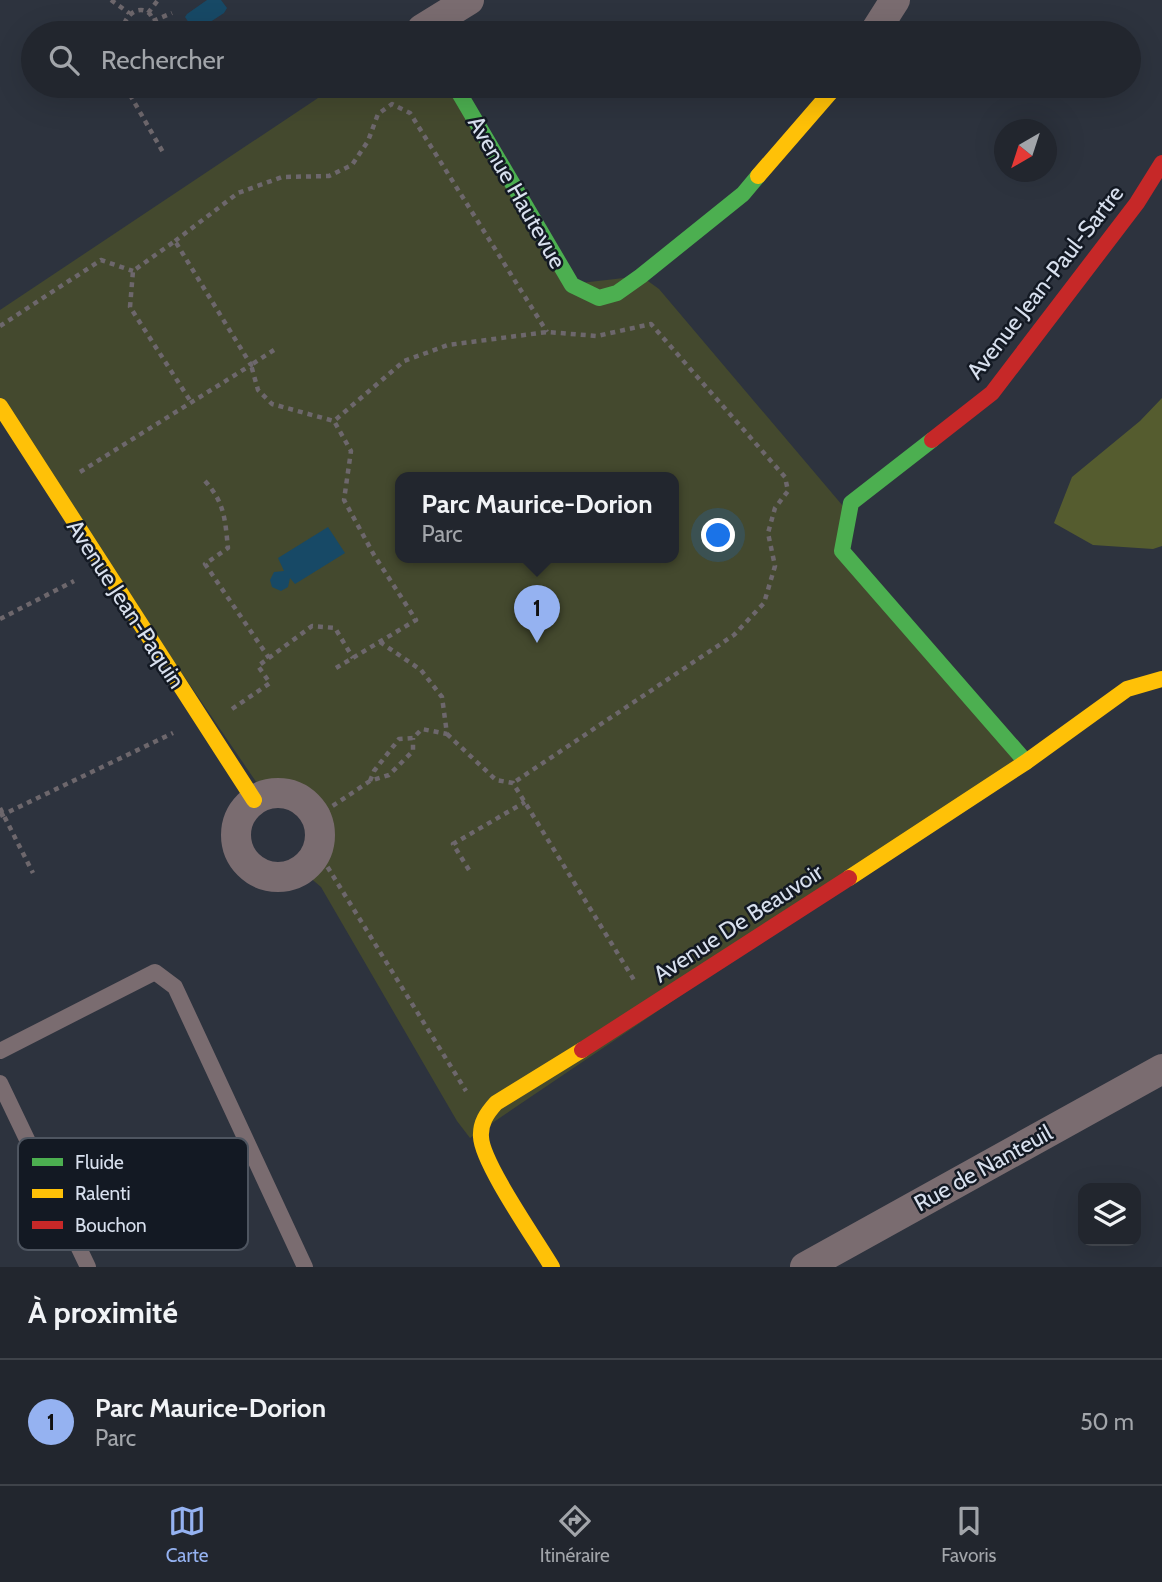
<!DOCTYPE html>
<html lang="fr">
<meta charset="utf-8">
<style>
:root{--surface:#22262e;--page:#2a2e36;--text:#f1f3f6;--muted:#a2a5aa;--line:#3f434a;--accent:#95b2f1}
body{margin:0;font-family:Cabin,sans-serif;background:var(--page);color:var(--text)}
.controls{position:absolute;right:21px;bottom:21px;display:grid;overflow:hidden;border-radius:14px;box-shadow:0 7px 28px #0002}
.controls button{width:63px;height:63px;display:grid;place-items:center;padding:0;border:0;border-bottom:2px solid var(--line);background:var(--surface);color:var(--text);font:35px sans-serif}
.compass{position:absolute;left:994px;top:119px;width:63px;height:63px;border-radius:50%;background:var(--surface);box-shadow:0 7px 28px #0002;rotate:219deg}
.you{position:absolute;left:719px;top:536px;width:24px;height:24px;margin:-18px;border:5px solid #fff;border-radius:50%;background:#1a73e8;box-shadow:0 0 0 10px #1a73e833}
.badge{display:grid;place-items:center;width:46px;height:46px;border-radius:50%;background:var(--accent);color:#111;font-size:23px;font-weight:700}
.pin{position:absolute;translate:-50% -58px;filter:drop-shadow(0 2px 4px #0008)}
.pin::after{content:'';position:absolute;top:37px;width:24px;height:21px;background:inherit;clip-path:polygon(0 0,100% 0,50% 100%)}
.popup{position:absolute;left:395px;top:472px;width:284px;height:91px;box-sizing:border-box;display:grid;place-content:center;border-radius:14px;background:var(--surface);filter:drop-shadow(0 2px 5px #0005);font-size:23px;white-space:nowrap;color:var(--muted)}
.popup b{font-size:26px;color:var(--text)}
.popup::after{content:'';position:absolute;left:50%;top:100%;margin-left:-14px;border:14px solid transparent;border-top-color:var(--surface)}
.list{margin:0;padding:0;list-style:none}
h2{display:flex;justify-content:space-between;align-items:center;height:91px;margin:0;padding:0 28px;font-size:30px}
h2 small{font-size:23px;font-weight:400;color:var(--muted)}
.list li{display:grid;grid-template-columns:46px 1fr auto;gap:21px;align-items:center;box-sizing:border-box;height:126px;padding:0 28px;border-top:2px solid var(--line)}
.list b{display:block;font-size:26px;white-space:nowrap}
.list p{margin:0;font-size:23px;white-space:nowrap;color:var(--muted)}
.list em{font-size:23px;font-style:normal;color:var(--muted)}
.icon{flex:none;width:38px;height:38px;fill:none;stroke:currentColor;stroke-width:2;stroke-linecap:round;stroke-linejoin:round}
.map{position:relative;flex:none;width:1162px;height:1267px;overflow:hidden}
.search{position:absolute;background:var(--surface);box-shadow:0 7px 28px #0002;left:21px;right:21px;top:21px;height:77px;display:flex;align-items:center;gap:18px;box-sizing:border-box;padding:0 24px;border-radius:38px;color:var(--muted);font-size:26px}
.sheet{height:217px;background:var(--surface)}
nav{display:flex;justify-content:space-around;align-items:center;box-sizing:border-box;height:98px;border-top:2px solid var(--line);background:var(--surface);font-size:19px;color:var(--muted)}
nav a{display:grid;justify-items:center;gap:4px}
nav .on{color:var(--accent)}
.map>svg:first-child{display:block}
.green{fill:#44492e;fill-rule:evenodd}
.forest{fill:#555c2f}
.water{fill:#174966}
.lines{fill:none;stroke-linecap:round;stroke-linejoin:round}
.path{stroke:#6d676c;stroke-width:4.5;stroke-dasharray:5 5;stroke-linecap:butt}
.lane{stroke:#7a6c70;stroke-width:16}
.street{stroke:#7a6c70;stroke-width:30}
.fast{stroke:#4caf50;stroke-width:16}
.slow{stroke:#ffc107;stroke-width:16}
.jam{stroke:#c62828;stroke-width:16}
.labels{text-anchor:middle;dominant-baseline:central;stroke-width:5;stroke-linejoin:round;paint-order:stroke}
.street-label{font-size:23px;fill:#d8e0ee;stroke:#131923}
.key{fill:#131923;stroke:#4e5560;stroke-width:2}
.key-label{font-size:19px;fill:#d8e0ee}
</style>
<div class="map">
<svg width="1162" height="1267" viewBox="0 0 1162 1267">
<rect width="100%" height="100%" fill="#2d333e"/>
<!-- green -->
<path class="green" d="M336,86H455L572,284L641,276L659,289L848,512L843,552L1026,762L470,1138L457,1121L321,887L301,870C338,836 315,786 265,795L0,406V310ZM400,477H674V557H400Z"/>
<!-- forest -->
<path class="forest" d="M1162,398V546L1153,549L1093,545L1054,523L1072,477L1140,421Z"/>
<!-- water -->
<path class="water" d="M207,0H221L227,8L224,13L198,30L193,29L185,17L187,14Z
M328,527L345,553L295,584L290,578L288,587L281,591L272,587L270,580L274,572L284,571L278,558Z"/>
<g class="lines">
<!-- path -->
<path class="path" d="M111,0L129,13
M148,13L158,0
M153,21L172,13
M129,33L125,22C136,0 161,11 150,33
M125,86L164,154
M175,241L238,193L282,177L329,176L352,165L368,141L378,114L392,104L410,113L547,332
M0,326L101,260L133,271
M274,350L251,365L258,390L272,404L334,421
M80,472L251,365L175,241L133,271L130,307L191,402
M205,481C225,503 225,520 228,548L205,564L269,658
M0,619L74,581
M336,668L416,620L374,555L344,500L351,451L334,421L404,361L448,345L547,332L597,336L651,324L785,477L788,491L775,508L768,533L775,566L764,603L734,635L513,783
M232,709L270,683L258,666L312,626L335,628L353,658
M447,734L496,780L513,783L634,980
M370,781L374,771L399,739L413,738L422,729L447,734L442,697L421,670L380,642
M0,808L33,873
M0,816L173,733
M316,817L370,781L389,775L413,751V738
M317,850L466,1091
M469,870L453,844L525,802"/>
<!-- lane -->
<path class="lane" d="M0,1051L155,972L175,987L305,1267
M0,1083L88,1267"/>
<!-- street -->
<path class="street" d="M424,33L422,29L469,0
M874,33L895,0
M236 835a42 42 0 1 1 84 0a42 42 0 1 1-84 0Z
M805,1267L1162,1069"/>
<!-- fast -->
<path class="fast" d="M455,86L572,285L599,298L617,293L641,276L743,194L758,176
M932,440L851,503L842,551L1026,762"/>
<!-- slow -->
<path class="slow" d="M758,176L836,86
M0,406L254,800
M849,878L1026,762L1127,689L1162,679
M552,1267C536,1240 482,1163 481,1137C480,1123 487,1113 496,1103L582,1050"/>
<!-- jam -->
<path class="jam" d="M932,440L992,393L1137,203L1162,163
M582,1050L849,878"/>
</g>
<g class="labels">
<!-- street labels -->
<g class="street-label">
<text transform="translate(517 192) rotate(60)">Avenue Hautevue</text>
<text transform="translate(1045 282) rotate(-52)">Avenue Jean-Paul-Sartre</text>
<text transform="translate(126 604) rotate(57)">Avenue Jean-Paquin</text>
<text transform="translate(738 923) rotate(-33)">Avenue De Beauvoir</text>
<text transform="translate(983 1168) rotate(-29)">Rue de Nanteuil</text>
</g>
</g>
<!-- legend -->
<rect x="18" y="1138" width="230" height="112" rx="10" class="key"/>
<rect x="32" y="1158" width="31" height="8" fill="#4caf50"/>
<rect x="32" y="1189" width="31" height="9" fill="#ffc107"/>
<rect x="32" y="1221" width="31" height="8" fill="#c62828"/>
<g class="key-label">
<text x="75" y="1169">Fluide</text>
<text x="75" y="1200">Ralenti</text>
<text x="75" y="1232">Bouchon</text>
</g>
</svg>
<div class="controls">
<button><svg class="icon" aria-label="layers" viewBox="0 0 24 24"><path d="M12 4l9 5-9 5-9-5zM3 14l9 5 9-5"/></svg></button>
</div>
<svg class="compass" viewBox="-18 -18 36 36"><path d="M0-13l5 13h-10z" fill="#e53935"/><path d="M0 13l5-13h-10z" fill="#a2a5aa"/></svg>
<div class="you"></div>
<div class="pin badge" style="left:537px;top:643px">1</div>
<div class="popup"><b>Parc Maurice-Dorion</b>Parc</div>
<div class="search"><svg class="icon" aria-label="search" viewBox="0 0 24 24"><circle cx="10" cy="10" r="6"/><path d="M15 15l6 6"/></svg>Rechercher</div>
</div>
<section class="sheet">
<h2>À proximité<small></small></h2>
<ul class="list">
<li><span class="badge">1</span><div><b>Parc Maurice-Dorion</b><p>Parc</p></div><em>50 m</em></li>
</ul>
</section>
<nav>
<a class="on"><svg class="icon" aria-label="map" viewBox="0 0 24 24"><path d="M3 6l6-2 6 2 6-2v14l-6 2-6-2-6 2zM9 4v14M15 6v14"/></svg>Carte</a>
<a><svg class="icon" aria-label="directions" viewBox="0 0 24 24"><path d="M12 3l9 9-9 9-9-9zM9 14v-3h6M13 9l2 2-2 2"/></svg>Itinéraire</a>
<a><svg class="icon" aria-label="saved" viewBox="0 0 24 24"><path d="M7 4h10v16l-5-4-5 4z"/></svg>Favoris</a>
</nav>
